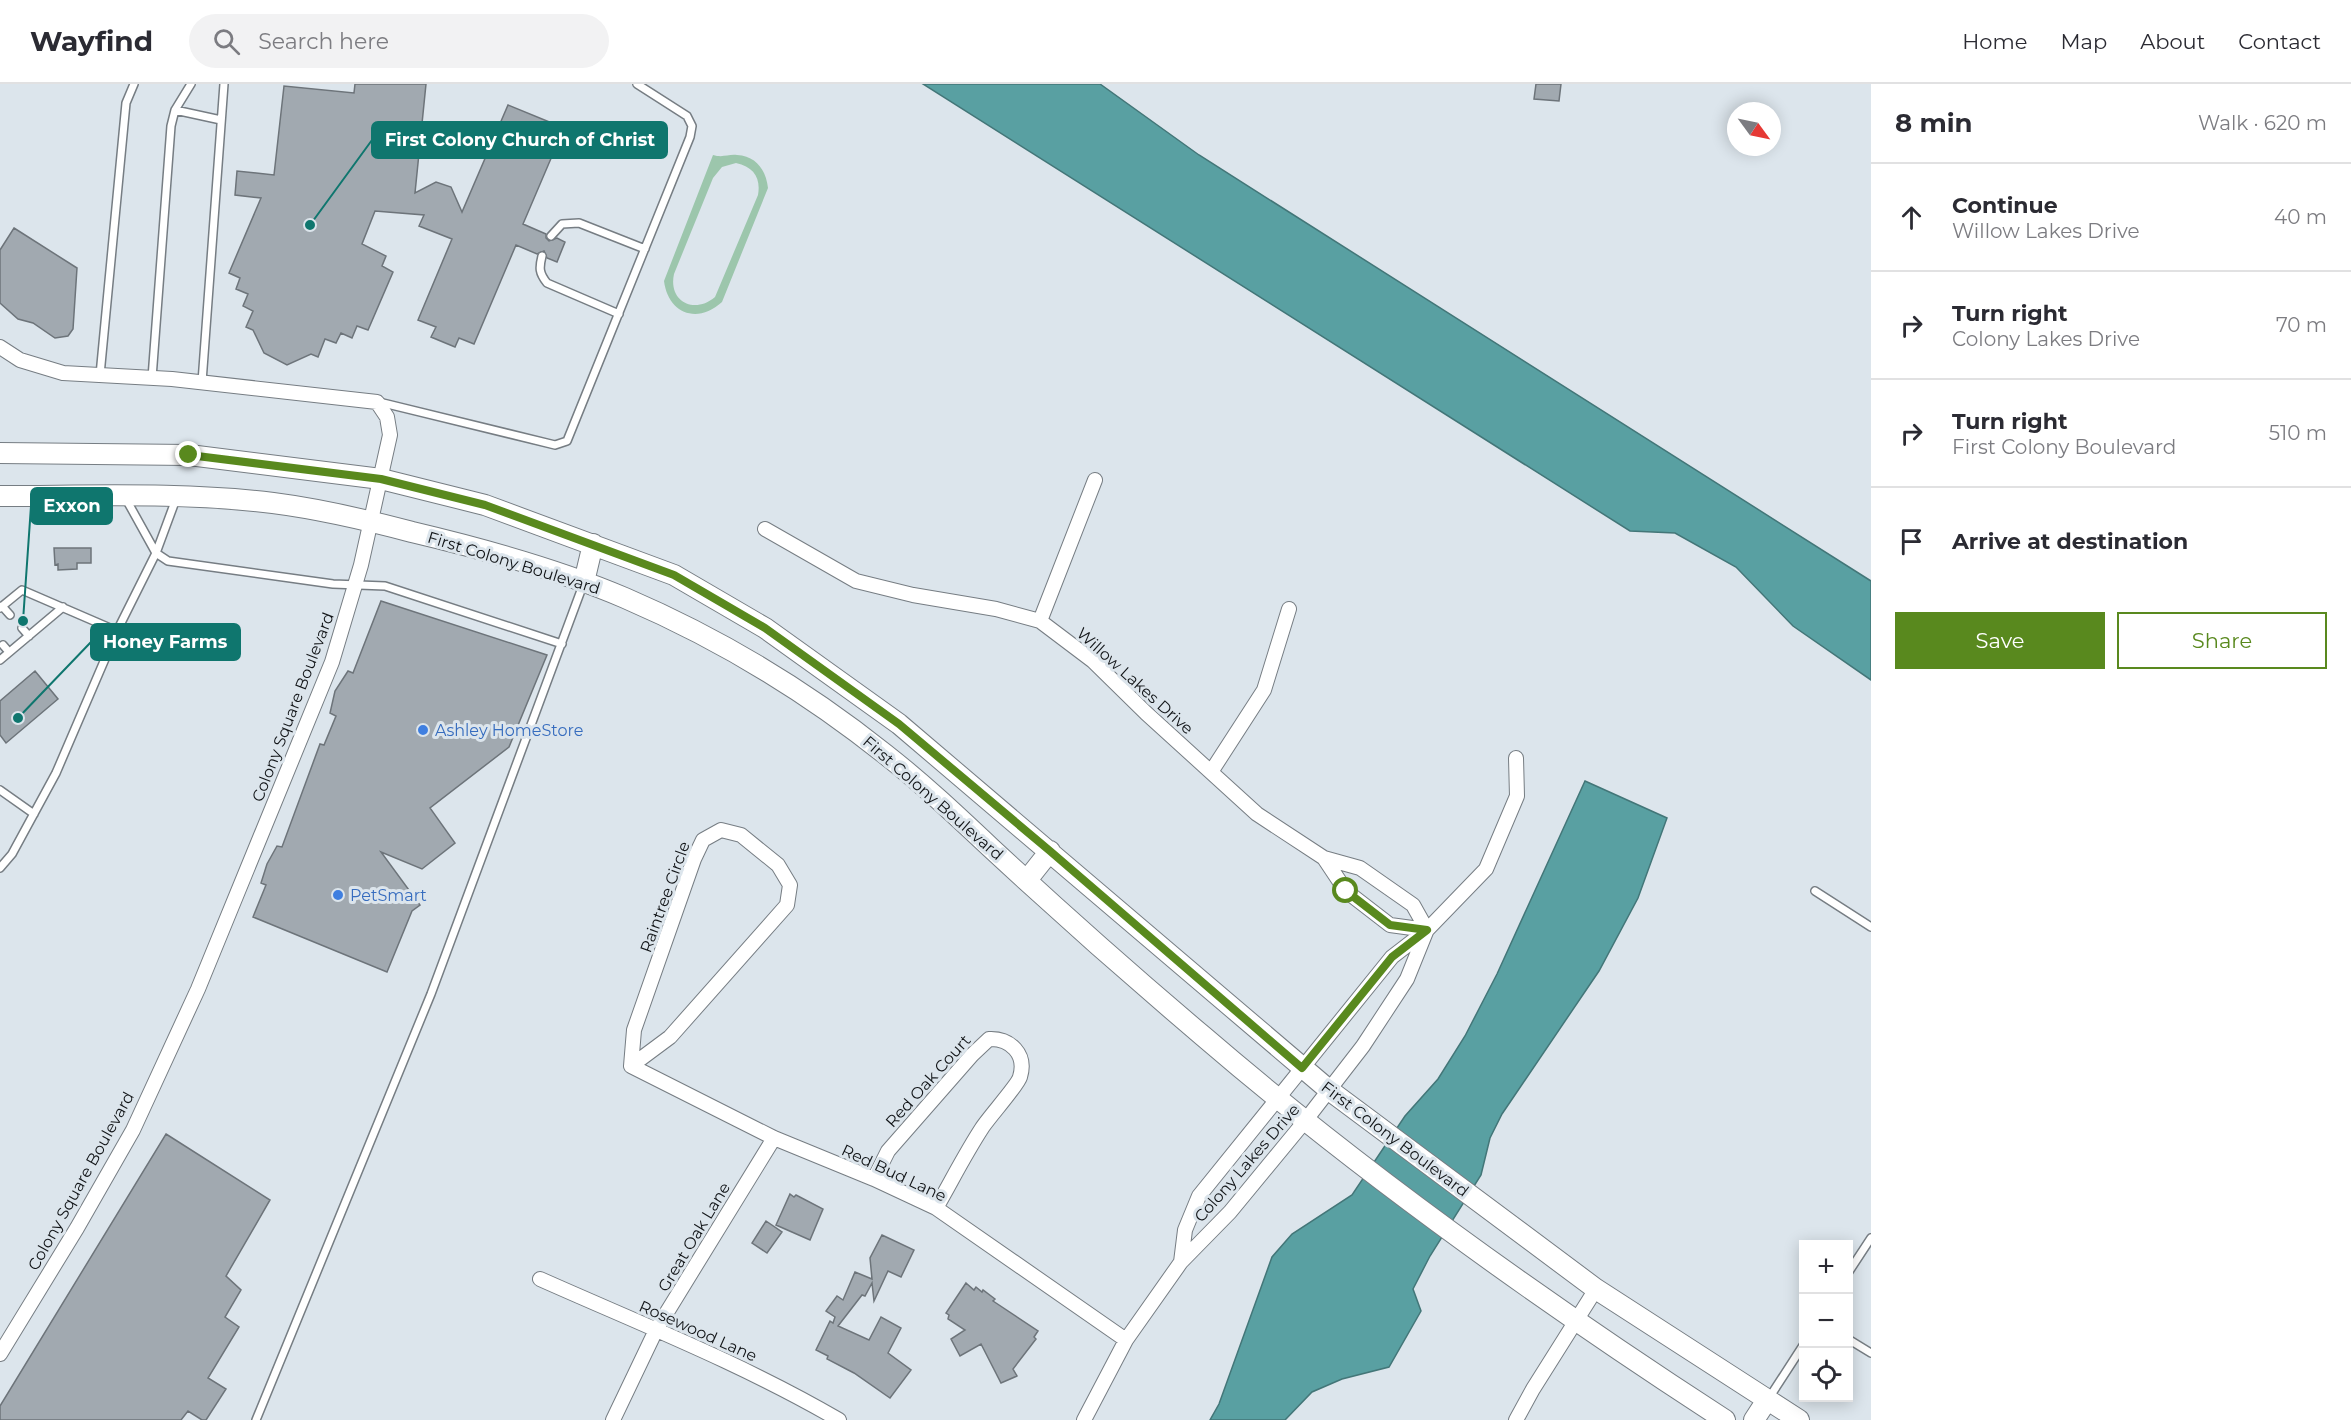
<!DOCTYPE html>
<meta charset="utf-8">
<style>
:root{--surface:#fff;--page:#f2f2f3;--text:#2b2b33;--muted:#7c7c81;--line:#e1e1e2;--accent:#59891e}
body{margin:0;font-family:Montserrat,sans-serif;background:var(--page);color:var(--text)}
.controls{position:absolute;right:18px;bottom:18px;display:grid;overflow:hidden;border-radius:0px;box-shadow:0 3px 15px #0003}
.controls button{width:54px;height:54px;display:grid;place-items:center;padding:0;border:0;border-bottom:2px solid var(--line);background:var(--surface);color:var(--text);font:30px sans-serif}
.compass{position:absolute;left:1727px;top:18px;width:54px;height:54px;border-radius:50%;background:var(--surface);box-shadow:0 3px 15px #0003;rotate:123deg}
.stop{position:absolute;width:18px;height:18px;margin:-14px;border:4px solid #59891e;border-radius:50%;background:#fff}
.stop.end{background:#59891e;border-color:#fff;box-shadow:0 2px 6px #0008}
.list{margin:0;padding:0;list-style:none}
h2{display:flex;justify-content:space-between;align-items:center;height:78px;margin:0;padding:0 24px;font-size:26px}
h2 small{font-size:20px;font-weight:400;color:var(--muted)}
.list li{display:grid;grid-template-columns:39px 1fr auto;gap:18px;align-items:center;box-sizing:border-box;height:108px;padding:0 24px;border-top:2px solid var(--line)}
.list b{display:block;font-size:22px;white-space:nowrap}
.list p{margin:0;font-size:20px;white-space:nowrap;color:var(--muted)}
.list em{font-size:20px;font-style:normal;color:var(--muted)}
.actions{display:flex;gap:12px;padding:18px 24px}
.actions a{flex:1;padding:14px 0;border:2px solid var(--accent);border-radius:0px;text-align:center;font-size:21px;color:var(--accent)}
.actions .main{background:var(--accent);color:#fff}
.icon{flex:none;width:33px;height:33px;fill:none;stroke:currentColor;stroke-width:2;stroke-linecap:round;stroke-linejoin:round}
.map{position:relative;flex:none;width:1871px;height:1336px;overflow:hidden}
header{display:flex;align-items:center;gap:36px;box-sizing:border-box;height:84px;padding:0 30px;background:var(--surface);border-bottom:2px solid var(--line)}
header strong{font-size:28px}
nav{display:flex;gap:33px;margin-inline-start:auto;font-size:21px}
.search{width:420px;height:54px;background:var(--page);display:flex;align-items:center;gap:15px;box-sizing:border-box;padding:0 21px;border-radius:33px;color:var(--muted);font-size:22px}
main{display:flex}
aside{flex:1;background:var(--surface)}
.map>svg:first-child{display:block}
.green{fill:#9cc6ac;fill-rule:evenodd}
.water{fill:#59a0a2;stroke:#437678;stroke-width:1.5}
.building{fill:#a1a9b0;stroke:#6d747a;stroke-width:1.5}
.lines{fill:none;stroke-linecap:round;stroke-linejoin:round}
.service-casing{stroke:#767d83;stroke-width:10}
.minor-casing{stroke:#767d83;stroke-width:16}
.secondary-casing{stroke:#767d83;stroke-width:22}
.service{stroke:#fff;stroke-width:7}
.minor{stroke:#fff;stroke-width:14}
.secondary{stroke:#fff;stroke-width:20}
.route{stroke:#59891e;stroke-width:8}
.shop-dot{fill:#3f7fe0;stroke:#dce5ec;stroke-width:2}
.labels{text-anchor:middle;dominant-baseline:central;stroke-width:6;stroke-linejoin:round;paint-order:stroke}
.street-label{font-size:16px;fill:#111417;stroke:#dce5ec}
.shop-label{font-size:16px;fill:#366cbe;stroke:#dce5ec;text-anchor:start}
.leader{fill:none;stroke:#0f766e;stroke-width:2}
.callout-dot{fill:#0f766e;stroke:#dce5ec;stroke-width:2}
.callout{fill:#0f766e;stroke:#0f766e;stroke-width:2}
.callout-label{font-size:18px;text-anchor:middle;font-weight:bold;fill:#fff}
</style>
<header>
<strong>Wayfind</strong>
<div class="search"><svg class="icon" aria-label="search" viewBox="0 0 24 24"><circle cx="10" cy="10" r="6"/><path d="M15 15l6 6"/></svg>Search here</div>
<nav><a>Home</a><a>Map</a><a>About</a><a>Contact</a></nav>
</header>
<main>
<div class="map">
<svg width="1871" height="1336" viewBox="0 0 1871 1336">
<rect width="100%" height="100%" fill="#dce5ec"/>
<!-- green -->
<path class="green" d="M713,71C723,74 728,70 737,71C757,72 766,87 768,104L722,218C697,241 668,229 664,197ZM736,79C754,83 761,94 758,111L715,213C694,231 668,217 674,190L713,94L722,83Z"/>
<!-- water -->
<path class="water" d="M923,0H1100L1199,71L1871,497V596L1793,542L1736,483L1675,449L1630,447Z
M1585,697L1667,734L1638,814L1599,887L1502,1030L1490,1054L1481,1091L1430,1172L1413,1205L1421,1227L1389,1283L1342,1295L1312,1308L1285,1336H1210L1219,1320L1272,1173L1292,1150L1352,1111L1405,1032L1438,995L1465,952L1497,890Z"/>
<!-- building -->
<path class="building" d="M355,0H426L415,109L436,98L451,103L462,128L508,21L564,44L523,140L546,150V154L549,157L557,154L565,158L557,178L547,174L544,167L537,170L516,161L474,260L459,254L455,263L431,253L436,243L418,236L452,155L419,142L424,131L375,127L362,160L386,172L382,182L393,188L368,246L357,242L352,254L341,249L336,259L325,255L318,273L311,270L287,281L264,269L253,246L246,243L253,227L243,222L248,210L236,205L240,194L229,189L261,114L235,111L237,87L274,91L284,2L354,9Z
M1536,0H1561L1559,17L1534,15Z
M14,144L77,184L73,245L68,252L55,254L33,239L18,235L0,219V166Z
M54,464H91V479H77V485L58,486V480L55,481Z
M381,517L547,571L509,663L430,724L455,759L422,785L381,768L420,821L412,827L387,888L253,833L266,801L261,799L267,780L277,762L282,763L320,660L324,661L336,632L330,629L335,607L348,587L353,589Z
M35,587L58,615L6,659L0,651V617Z
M166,1050L270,1116L226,1192L241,1206L225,1233L239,1243L208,1294L226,1305L206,1336H202L188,1327L181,1336H0V1322Z
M790,1110L794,1113L796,1111L823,1125L810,1156L776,1141Z
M766,1137L782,1148L767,1169L752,1159Z
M882,1151L914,1166L901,1193L888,1187L874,1217L872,1199L865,1212L862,1211L838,1242L869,1256L881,1233L901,1244L888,1269L911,1286L890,1314L854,1289L827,1275L828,1272L816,1266L830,1237L833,1239L835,1233L826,1227L837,1212L843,1216L855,1188L872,1195L870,1174Z
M966,1199L974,1206L976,1203L982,1208L983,1206L995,1215L993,1217L1038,1247L1034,1253L1036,1255L1013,1285L1017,1292L1001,1299L981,1260L960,1272L951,1255L965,1246L948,1235L949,1231L946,1229Z"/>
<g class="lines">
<defs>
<path id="service" d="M175,26L221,36
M551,152L562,140L579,139L645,165
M542,172C539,184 539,189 547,199L619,230
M100,291L126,19L134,0
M152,294L171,42L175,26L191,0
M202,298L224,0
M379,318L555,361L567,357L690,53L692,42L687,32L637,0
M126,415L156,469L168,477L333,500L385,502L562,560
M2,522L10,531
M0,524L22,506L117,547L156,469L176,415
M22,544L29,552
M3,561L9,568
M0,576L63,523
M0,706L34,730
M0,784L12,770L56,689L117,547
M1815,807L1871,843
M1848,1189L1871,1154
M1848,1255L1871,1269
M1769,1314L1804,1260
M256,1336L431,910L583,501"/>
<path id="minor" d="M0,263L20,276L63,289L172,295L377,318L387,333L390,351L361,481L332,578L198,905L133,1046L77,1144L0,1270
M765,445L856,497L913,511L996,525L1040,537L1093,577L1146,629L1257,730L1324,774L1360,784L1413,821L1427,846
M1040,537L1095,396
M1211,688L1264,606L1289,525
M721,746L741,751L778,781L790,801L787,821L670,953L631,982L634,946L694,775L703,756Z
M1324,774L1346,807L1390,841L1427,846
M631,982L774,1054L874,1095L936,1124L1126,1256
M874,1095L888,1067L972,971L989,955C1010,954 1027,970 1020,993C1018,1001 989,1033 982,1044C965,1070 951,1098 936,1124
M1181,1178L1185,1146L1199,1112L1392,873L1427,846L1486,785L1517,712L1516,674
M540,1195C641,1240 743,1280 839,1336
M613,1336L656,1246L774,1054
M1084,1336L1126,1256L1181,1178L1230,1128L1305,1037L1363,962L1407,895L1426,848
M1516,1336L1533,1305L1596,1205"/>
<path id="secondary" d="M0,369L189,371L381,395L485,421L674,491L765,544L899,640L1329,1006L1596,1205L1799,1336
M0,412C91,412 183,408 273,419C320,425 367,436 412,448C484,465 557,485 625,514C718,554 806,607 885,670C922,699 956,731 991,764C1060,828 1131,891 1203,952C1367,1093 1543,1218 1725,1336
M584,498L593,460
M1027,796L1050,767
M1754,1336L1767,1316"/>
</defs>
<!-- service casing -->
<use href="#service" class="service-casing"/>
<!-- minor casing -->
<use href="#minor" class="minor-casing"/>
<!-- secondary casing -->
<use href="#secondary" class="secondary-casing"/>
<!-- service -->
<use href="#service" class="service"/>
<!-- minor -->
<use href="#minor" class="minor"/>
<!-- secondary -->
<use href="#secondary" class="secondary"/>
</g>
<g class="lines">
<!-- route -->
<path class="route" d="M189,371L381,395L485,421L674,491L765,544L899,640L1050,767L1302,984L1392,873L1427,846L1390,841L1346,807"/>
</g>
<!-- markers -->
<g class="shop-dot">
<circle cx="423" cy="646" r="6"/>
<circle cx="338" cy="811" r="6"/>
</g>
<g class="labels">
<!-- street labels -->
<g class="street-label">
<text transform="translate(514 479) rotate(17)">First Colony Boulevard</text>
<text transform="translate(1135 597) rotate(42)">Willow Lakes Drive</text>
<text transform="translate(293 623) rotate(-69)">Colony Square Boulevard</text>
<text transform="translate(933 714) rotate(41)">First Colony Boulevard</text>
<text transform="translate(665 813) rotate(-70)">Raintree Circle</text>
<text transform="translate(928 997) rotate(-48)">Red Oak Court</text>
<text transform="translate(1395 1055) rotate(37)">First Colony Boulevard</text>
<text transform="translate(1247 1079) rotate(-49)">Colony Lakes Drive</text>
<text transform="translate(894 1089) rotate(25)">Red Bud Lane</text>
<text transform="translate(81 1097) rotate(-61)">Colony Square Boulevard</text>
<text transform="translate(694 1153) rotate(-59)">Great Oak Lane</text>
<text transform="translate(698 1247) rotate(24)">Rosewood Lane</text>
</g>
<!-- shop labels -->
<g class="shop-label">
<text x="435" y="646">Ashley HomeStore</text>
<text x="350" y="811">PetSmart</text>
</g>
</g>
<!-- callouts -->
<path class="leader" d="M310 141L372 56M23 537L31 422M18 634L91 558"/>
<g class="callout-dot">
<circle cx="310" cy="141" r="6"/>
<circle cx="23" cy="537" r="6"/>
<circle cx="18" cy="634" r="6"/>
</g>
<g class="callout">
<rect x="372" y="38" width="295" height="36" rx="6"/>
<rect x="31" y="404" width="81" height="36" rx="6"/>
<rect x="91" y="540" width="149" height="36" rx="6"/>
</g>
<g class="callout-label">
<text x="520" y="62">First Colony Church of Christ</text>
<text x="72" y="428">Exxon</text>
<text x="165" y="564">Honey Farms</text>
</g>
</svg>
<div class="controls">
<button>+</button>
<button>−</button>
<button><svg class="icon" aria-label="locate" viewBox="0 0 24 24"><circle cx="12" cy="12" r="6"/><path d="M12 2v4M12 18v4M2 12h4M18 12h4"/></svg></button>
</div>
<svg class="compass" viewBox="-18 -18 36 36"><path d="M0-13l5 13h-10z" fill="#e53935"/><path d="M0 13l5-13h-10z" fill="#7c7c81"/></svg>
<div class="stop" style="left:1346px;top:807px"></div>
<div class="stop end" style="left:189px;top:371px"></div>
</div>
<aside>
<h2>8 min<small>Walk · 620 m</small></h2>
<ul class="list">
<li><svg class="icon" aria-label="ahead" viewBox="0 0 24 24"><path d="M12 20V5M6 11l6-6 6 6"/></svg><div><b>Continue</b><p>Willow Lakes Drive</p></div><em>40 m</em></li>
<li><svg class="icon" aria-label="right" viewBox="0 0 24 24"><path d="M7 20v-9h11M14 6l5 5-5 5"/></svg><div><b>Turn right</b><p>Colony Lakes Drive</p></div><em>70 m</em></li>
<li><svg class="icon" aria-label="right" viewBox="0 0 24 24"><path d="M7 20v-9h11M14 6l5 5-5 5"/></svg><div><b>Turn right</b><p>First Colony Boulevard</p></div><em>510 m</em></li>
<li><svg class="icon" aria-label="arrive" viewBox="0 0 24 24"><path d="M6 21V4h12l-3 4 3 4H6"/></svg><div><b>Arrive at destination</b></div></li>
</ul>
<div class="actions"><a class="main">Save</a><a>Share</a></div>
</aside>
</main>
